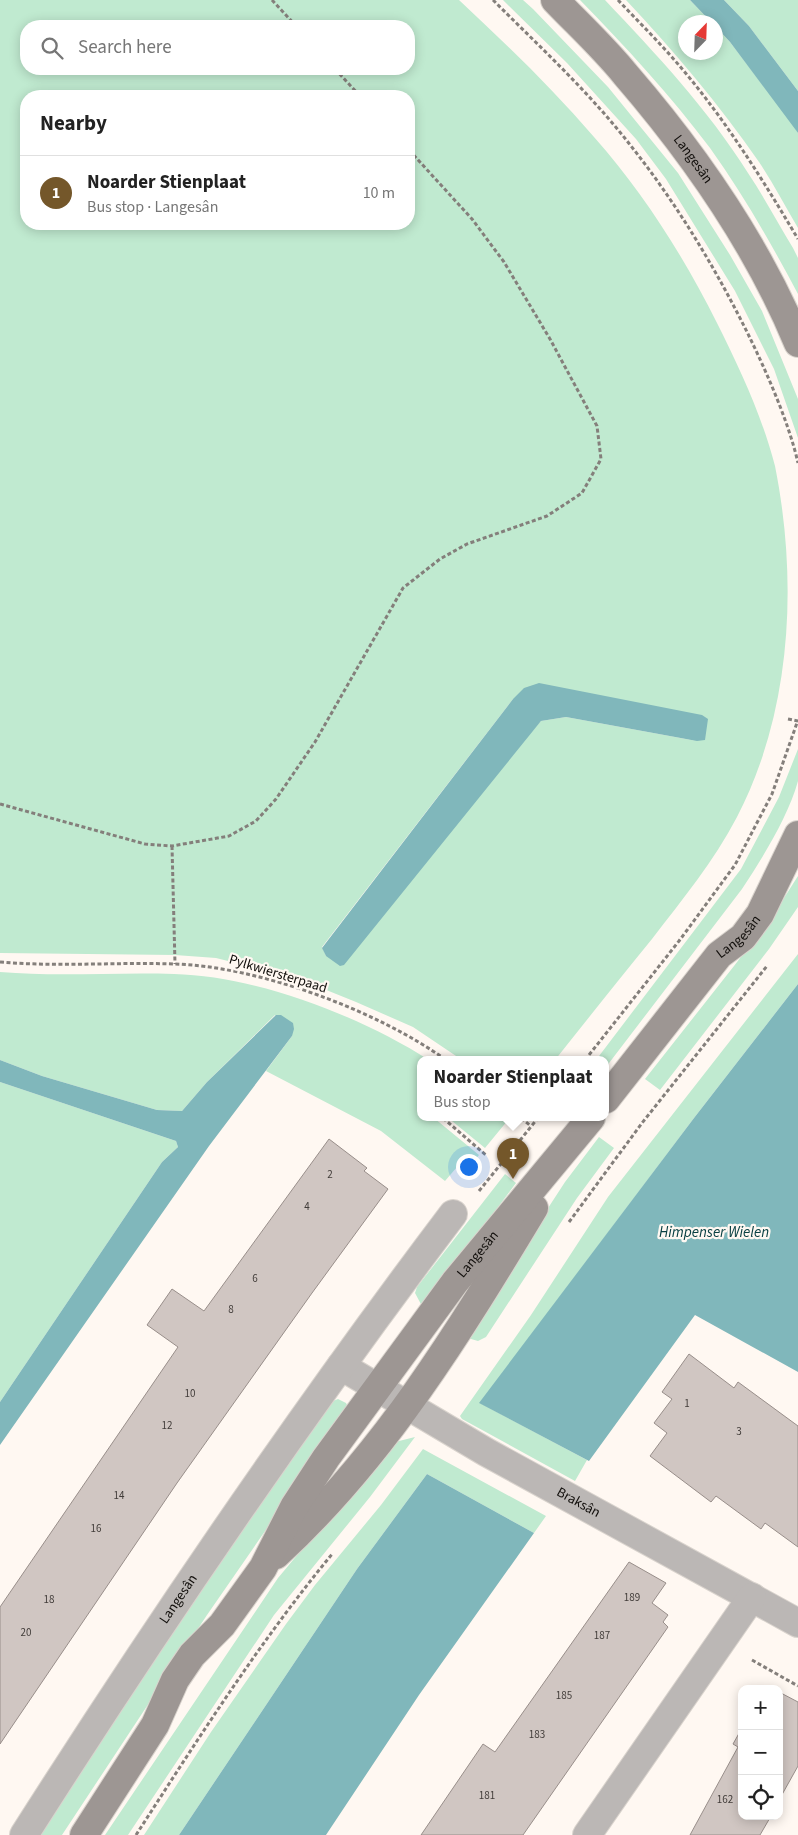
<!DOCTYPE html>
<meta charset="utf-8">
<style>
:root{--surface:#fff;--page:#f6f6f6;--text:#222;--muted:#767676;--line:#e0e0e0;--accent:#74572a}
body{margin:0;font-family:"Source Sans 3",sans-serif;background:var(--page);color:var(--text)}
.controls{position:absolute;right:15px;bottom:15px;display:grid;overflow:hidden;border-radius:10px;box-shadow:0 2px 12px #0003}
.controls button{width:45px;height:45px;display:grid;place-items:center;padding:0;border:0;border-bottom:1px solid var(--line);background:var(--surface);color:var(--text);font:25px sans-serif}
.compass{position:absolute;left:678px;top:15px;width:45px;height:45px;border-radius:50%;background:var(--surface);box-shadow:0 2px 12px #0003;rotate:23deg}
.you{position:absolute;left:468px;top:1166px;width:18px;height:18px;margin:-12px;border:4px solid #fff;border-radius:50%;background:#1a73e8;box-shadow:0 0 0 8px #1a73e833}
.badge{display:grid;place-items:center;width:32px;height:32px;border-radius:50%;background:var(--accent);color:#fff;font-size:16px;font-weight:700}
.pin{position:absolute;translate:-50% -41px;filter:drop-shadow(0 1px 2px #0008)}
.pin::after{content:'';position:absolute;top:26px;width:18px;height:15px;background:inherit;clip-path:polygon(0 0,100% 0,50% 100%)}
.popup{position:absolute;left:417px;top:1056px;width:192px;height:65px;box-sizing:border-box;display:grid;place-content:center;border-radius:10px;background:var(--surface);filter:drop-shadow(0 1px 4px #0005);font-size:16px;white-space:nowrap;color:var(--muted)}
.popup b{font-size:19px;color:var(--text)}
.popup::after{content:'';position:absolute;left:50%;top:100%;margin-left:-10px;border:10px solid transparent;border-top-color:var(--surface)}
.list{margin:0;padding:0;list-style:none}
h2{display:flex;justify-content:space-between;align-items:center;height:65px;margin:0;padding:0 20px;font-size:21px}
h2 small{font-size:16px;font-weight:400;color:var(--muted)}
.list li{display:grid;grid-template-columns:32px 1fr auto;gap:15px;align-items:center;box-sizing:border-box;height:75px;padding:0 20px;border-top:1px solid var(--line)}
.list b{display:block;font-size:19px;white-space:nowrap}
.list p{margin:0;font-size:16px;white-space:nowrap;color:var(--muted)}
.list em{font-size:16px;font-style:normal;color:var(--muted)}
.icon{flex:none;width:28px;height:28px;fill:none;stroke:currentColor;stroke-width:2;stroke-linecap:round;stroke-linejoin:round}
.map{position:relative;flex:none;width:798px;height:1835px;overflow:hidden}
.search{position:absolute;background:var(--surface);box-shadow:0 2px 12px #0003;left:20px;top:20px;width:395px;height:55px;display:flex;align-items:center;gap:12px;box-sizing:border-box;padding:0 18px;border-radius:20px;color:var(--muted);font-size:19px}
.panel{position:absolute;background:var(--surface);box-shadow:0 2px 12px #0003;left:20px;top:90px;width:395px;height:140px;border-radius:20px}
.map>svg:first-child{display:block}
.green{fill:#c0ead0;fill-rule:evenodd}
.water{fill:#80b7bb}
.building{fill:#d0c6c2;stroke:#988e8a}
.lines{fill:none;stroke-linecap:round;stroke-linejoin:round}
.street-casing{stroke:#d9d3cd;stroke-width:30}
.secondary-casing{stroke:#d9d3cd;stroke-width:30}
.path{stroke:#847f7b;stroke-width:3;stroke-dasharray:4 2.5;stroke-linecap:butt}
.street{stroke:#bbb7b5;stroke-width:28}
.secondary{stroke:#9d9693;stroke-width:28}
.labels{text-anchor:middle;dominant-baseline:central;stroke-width:4.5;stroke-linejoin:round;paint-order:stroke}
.number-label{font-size:11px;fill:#413c39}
.street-label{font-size:14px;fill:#110e0b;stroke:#fff8f2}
.water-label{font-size:15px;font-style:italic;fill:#0a4043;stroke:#fff8f2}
</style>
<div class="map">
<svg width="798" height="1835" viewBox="0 0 798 1835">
<rect width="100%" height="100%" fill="#fff8f2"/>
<!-- green -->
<path class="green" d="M0,0H459C506,44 552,88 594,137C643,192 684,257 717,323C740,369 762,416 775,466C798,581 792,711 737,817C714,861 682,900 652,939C619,979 587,1020 555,1060H462L413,1027L356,1002L299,979L216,958L175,955L0,953ZM26,26H409V69H26ZM26,96H409V224H26ZM513,699L697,741L566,717L541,721L326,956L322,947Z
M503,0H523L533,9L608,87L678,173L730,255L762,311L798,399V438L774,369L735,291L666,179L636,139L567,63Z
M580,0H605C656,54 708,109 748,173C764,197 778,223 793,248L798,258V294C772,245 743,194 710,148C671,96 626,47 580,0Z
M626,0H690L711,22H686V52H716V27L730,42L794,126L798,133V228C785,206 773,183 759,162C719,104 674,51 626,0Z
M724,0H798V91L749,26Z
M798,749C798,759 798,771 798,781C788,817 763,857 742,889L606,1067V1060H596L741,869L779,797Z
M798,876V907L769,949L660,1090L645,1079L734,966L775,912Z
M798,954V984L694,1118L480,1403L587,1460L575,1481L462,1419L460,1416L531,1315L608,1197Z
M0,972C58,977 116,972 174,974C257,976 360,1016 429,1060H420V1118H434L479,1155L470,1166L463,1160L445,1181L381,1131L266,1071L292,1036L275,1015L207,1082L182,1111L157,1110L42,1076L0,1060Z
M0,1082L176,1141L178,1147L162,1162L0,1402Z
M455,1118H506L508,1120L485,1148L452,1121Z
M599,1137L614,1148L577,1198L486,1337L478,1341L464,1337L565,1182Z
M505,1174L516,1183L423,1308L415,1293L417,1287Z
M338,1399L346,1403L348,1407L346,1414L207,1615L62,1835H40L191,1604L333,1401Z
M415,1437L370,1497L274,1615L128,1835H105L278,1578L391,1443Z
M423,1449L546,1516L534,1533L427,1474L357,1569L179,1835H144L211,1732L286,1624L315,1585L381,1505Z"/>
<!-- water -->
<path class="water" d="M690,0H724L749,26L798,91V133L730,42L716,27V22H711Z
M539,683L702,715L708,719L705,740L697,741L566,717L541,721L344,965L340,966L326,956L322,948L513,699L524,688Z
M798,984V1372L695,1315L589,1461L479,1403L694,1118Z
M276,1015H281L293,1023L294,1029L292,1036L209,1146L0,1445V1402L162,1162L178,1147L176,1141L0,1082V1060L42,1076L157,1110L182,1111L207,1082Z
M427,1474L534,1533L419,1695L326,1835H179L357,1569Z"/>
<!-- building -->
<path class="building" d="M329,1139L367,1168L364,1171L388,1189L312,1293L177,1483L0,1744V1607L178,1347L147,1325L172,1289L204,1311Z
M689,1354L734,1388L738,1382L798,1426V1547L765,1523L761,1529L716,1496L711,1502L650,1456L667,1433L654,1423L672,1399L662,1392Z
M629,1562L666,1583L652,1603L668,1615L663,1622L668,1627L523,1835H421L483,1744L495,1752Z
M779,1692L798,1702V1766L779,1800Z
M742,1728V1816H771L760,1835H690L738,1747L733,1744Z"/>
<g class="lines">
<defs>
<g id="street">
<path id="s1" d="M341,1366L486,1452L798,1623"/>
<path id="s2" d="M24,1835C159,1623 301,1415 453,1214"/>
<path d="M587,1835L752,1597"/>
</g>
<g id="secondary">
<path id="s3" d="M555,0C578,24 604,48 625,74C695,155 757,244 798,343"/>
<path id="s4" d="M606,1099L719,955L743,937L760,914L798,835"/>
<path d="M276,1555C383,1457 460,1331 534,1208"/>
<path id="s5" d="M84,1835L155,1725L175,1680L192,1655L222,1625L263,1568L294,1507L326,1458L455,1282L591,1118"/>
</g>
</defs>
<!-- street casing -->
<use href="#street" class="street-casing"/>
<!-- secondary casing -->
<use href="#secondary" class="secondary-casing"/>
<!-- path -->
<path class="path" d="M272,0L296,26
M493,0C540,47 590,93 631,146C677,204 716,269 749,336C767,373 789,423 798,463
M618,0C635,18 653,36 670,55C720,111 760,175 798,239
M335,69L360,96
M788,719L798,721
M0,804L145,844L172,846L229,836L256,821L276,799L315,742L403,588L440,559L467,544L547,516L582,493L601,459L597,426L550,339L504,262L472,219L409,150
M172,846L175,964
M0,962C58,967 116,962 174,964C258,966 378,1011 446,1060
M585,1060L679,941L735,865L772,794L798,720
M443,1118L487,1156
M521,1118L531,1126
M479,1191L538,1118
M569,1222L642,1123L767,966
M752,1660L798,1686
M136,1835C198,1739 260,1641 333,1553"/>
<!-- street -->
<use href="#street" class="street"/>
<!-- secondary -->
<use href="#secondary" class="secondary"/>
</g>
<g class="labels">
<!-- number labels -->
<g class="number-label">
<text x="330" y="1174">2</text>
<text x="307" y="1206">4</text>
<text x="255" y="1278">6</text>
<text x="231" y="1309">8</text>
<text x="190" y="1393">10</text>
<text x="687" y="1403">1</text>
<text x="167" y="1425">12</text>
<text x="739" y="1431">3</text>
<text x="119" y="1495">14</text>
<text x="96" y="1528">16</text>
<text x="632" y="1597">189</text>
<text x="49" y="1599">18</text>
<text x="26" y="1632">20</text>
<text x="602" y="1635">187</text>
<text x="564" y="1695">185</text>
<text x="537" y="1734">183</text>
<text x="487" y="1795">181</text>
<text x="725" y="1799">162</text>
</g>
<!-- street labels -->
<g class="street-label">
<text stroke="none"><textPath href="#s3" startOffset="211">Langesân</textPath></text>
<text stroke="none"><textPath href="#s4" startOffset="210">Langesân</textPath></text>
<text transform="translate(278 974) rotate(17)">Pylkwiersterpaad</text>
<text stroke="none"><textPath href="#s5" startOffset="704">Langesân</textPath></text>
<text stroke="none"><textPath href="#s1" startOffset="274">Braksân</textPath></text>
<text stroke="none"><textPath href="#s2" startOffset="282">Langesân</textPath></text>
</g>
<!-- water labels -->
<g class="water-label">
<text x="714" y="1232">Himpenser Wielen</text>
</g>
</g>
</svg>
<div class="controls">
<button>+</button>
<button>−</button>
<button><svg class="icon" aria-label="locate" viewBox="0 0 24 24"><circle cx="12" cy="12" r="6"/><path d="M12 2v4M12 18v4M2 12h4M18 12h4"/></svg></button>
</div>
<svg class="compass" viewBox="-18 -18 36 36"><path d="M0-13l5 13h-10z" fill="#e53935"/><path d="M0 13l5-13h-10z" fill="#767676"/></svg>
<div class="you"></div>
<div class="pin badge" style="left:513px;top:1179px">1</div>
<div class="popup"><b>Noarder Stienplaat</b>Bus stop</div>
<div class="search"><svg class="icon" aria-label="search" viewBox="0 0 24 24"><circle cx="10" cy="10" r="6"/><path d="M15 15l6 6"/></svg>Search here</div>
<section class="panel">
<h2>Nearby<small></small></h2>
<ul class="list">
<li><span class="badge">1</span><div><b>Noarder Stienplaat</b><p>Bus stop · Langesân</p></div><em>10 m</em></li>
</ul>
</section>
</div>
